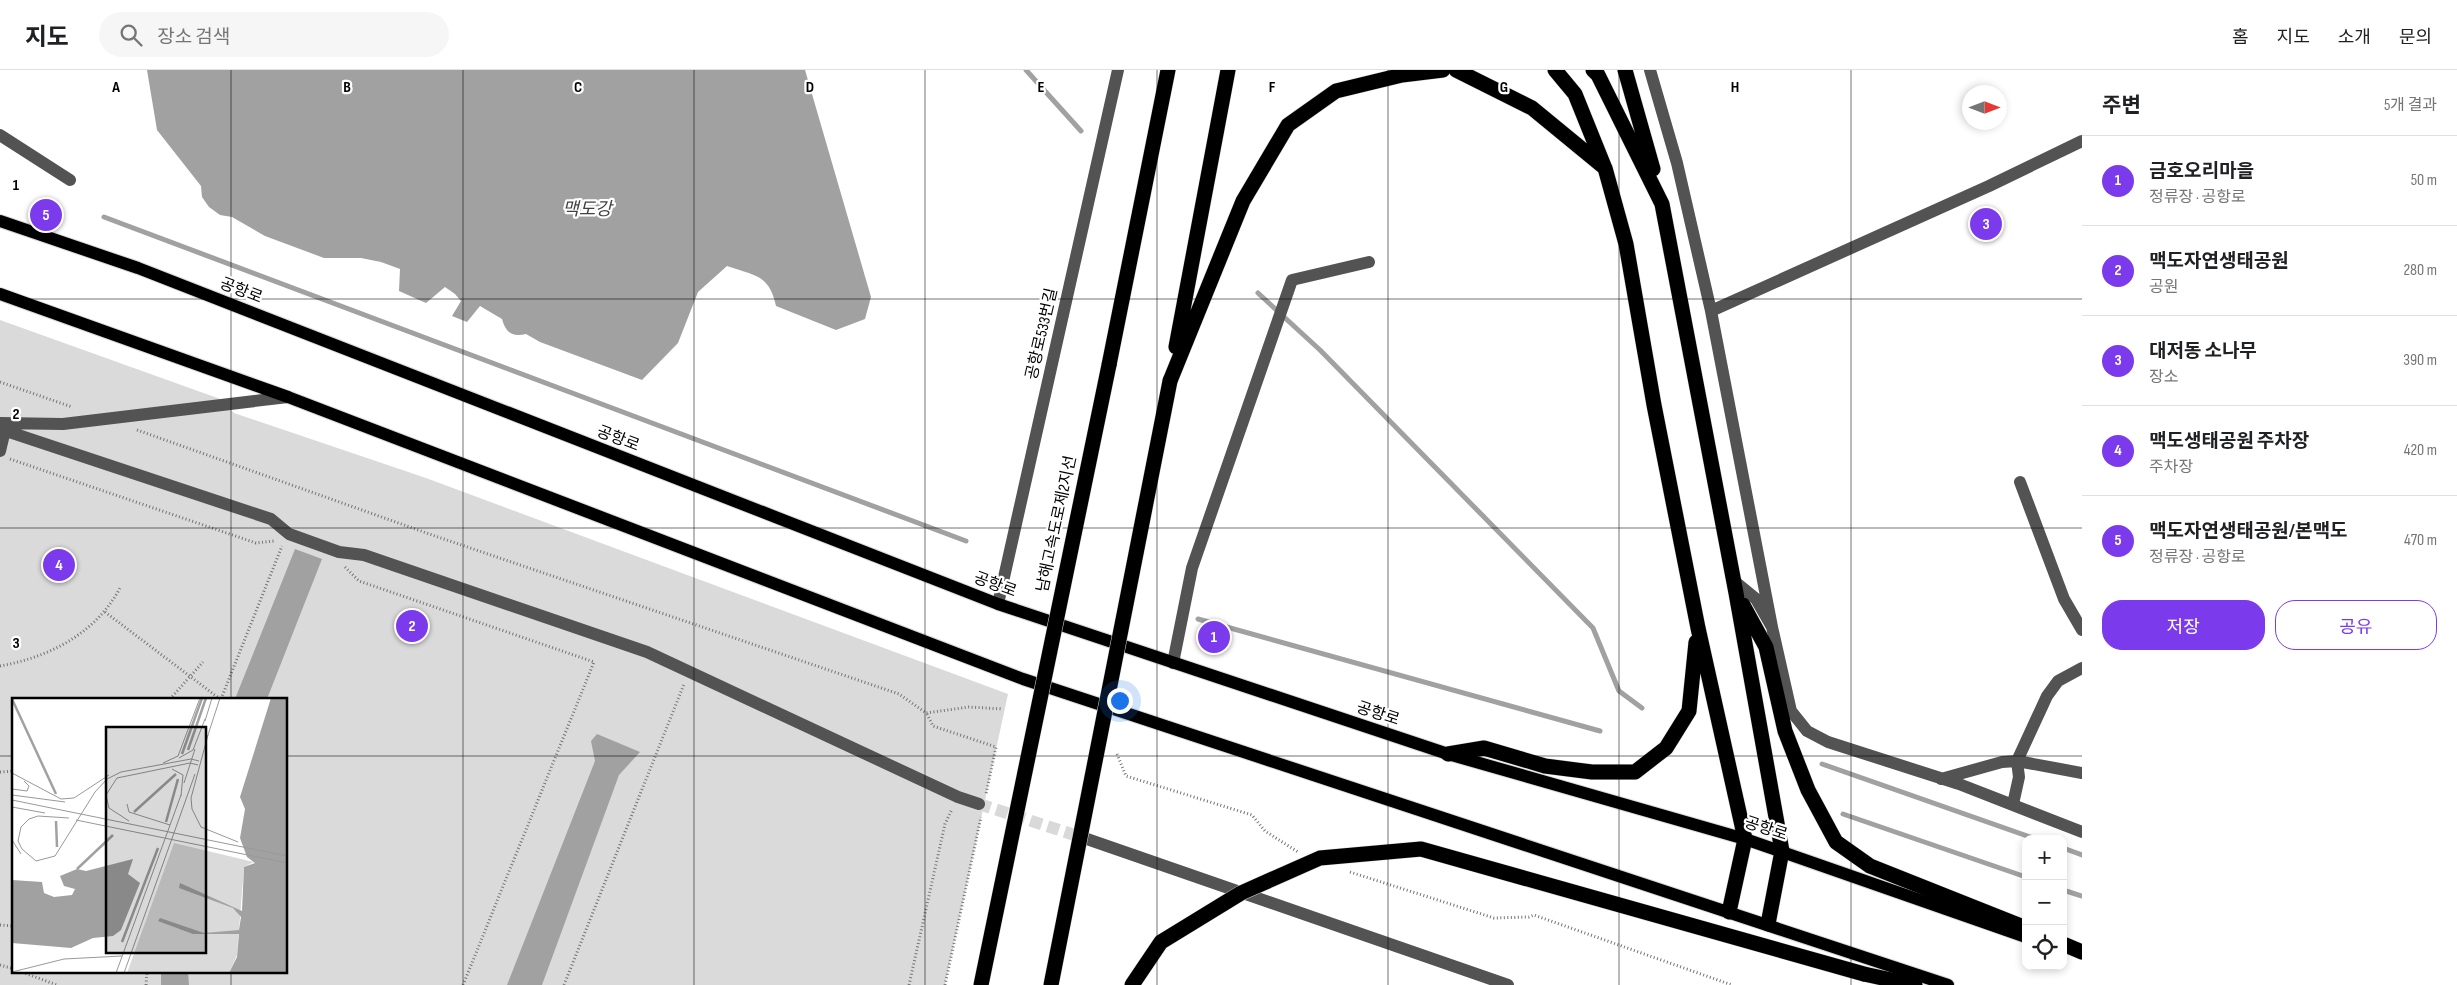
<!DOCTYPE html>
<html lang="ko">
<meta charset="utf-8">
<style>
:root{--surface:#fff;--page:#f6f6f6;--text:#202124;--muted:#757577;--line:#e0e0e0;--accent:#7c3aed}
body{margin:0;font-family:"Sofia Sans Condensed","Noto Sans KR",sans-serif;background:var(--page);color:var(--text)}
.controls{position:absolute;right:15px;bottom:15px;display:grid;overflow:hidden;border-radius:10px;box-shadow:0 2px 8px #0003}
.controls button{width:45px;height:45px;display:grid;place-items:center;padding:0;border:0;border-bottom:1px solid var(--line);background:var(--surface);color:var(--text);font:25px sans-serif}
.compass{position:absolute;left:1962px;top:15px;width:45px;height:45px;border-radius:50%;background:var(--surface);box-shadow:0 2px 8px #0003;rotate:90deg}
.you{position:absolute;left:1119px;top:630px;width:18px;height:18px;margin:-12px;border:4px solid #fff;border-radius:50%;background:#1a73e8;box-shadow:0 0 0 8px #1a73e833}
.badge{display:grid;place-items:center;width:32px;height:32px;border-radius:50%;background:var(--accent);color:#fff;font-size:16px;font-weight:700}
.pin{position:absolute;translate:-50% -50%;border:2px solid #fff;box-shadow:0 1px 5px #0006}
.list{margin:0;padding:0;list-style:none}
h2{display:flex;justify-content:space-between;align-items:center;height:65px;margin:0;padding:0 20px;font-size:21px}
h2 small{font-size:16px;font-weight:400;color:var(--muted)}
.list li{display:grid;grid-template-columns:32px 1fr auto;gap:15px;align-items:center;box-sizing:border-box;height:90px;padding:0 20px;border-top:1px solid var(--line)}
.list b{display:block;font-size:19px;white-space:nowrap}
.list p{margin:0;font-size:16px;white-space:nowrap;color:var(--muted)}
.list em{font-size:16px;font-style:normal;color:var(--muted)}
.actions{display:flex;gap:10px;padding:15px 20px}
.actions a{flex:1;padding:11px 0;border:1px solid var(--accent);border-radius:20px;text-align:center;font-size:18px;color:var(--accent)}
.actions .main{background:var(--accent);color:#fff}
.icon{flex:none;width:28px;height:28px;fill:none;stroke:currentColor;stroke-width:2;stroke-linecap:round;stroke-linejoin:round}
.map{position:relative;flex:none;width:2082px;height:915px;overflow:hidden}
header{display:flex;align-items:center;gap:30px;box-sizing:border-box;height:70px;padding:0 25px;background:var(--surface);border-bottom:1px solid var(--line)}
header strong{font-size:24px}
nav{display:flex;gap:28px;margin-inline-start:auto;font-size:18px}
.search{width:350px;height:45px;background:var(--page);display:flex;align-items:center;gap:12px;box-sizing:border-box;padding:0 18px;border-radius:28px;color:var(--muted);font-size:19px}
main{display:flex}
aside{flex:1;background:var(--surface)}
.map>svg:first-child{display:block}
.green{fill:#dadada;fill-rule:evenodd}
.water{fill:#a1a1a1}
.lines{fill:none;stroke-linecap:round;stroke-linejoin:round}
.stream{stroke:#a1a1a1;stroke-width:5}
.minor-tunnel{stroke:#d9d9d9;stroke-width:12;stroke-dasharray:12 6;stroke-linecap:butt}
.major-casing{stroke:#dbdbdb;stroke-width:14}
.highway-casing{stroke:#dbdbdb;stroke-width:16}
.path{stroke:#757575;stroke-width:3;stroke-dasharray:1 2.5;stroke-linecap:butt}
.minor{stroke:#535353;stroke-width:12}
.major{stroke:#000;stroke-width:12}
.highway{stroke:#000;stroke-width:15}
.highway-bridge-casing{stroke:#dbdbdb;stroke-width:16;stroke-linecap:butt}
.highway-bridge{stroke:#000;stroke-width:15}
.grid{fill:none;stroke:#000;stroke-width:1;stroke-opacity:0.55}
.labels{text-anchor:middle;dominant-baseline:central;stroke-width:4.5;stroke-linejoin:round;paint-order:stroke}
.street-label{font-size:16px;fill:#000;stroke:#fff}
.water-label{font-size:18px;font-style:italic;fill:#424242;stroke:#fff}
.inset-river{fill:none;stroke:#a1a1a1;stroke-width:2.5}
.inset-road{fill:none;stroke:#999;stroke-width:1}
.view{fill:#000;fill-opacity:0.15;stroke:#000;stroke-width:2.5}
.inset-edge{fill:none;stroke:#000;stroke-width:2.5}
.grid-label{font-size:16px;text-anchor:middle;font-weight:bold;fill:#000;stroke:#fff;stroke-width:4.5;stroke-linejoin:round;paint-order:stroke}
</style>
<header>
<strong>지도</strong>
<div class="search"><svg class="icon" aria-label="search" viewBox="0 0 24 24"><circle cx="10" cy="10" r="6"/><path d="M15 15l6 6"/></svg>장소 검색</div>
<nav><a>홈</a><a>지도</a><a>소개</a><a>문의</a></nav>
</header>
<main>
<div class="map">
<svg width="2082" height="915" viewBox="0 0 2082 915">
<rect width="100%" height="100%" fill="#fff"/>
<!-- green -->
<path class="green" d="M0,250L223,330L234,343L426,408L1008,624L945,915H0ZM14,629H286V901H14Z"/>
<!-- water -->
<path class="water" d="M147,0H805L871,227L865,249L836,260L776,236C769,204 755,206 727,196L698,222L678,273L642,310L540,272L526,264C512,267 506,263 502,249L480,236L467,252L452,246L461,231L455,224L445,217L426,233L399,221L400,199L381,192L361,188H324L265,166L232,147L220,145L209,137L202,127L201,116L157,60Z
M295,479L322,489L267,629H235Z
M597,664L640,682L619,705L542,915H507L595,691L591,671Z
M161,901H188L189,915H161Z"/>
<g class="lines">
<!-- stream -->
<path class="stream" d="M1026,0L1081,61
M104,147L966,471
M1258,223L1320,280L1593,558L1619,621L1642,638
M1198,549L1600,661
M1822,694L2036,769
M1843,744L2026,807
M2063,778L2082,785
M2063,820L2082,826"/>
<!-- minor-tunnel -->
<path class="minor-tunnel" d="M979,734L1087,769"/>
<defs>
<path id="major" d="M0,151L138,198L998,534L1448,684L1745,769L2026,867
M0,224L288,327L1023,609L1948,915"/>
<path id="highway" d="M1456,0L1532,38L1605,98L1626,174L1654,335L1698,558L1745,769L1729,842
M1555,0L1575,24L1604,96
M1593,0L1598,5L1662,134L1736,523L1782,781L1768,854
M1625,0L1653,99
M1176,277L1228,0
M1109,295L1168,0
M1170,311L1243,131L1288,55L1336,21L1402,5L1443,0
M1743,535L1766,577L1785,661L1808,720L1836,772L1870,796L2026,858
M1448,684L1484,678L1545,696L1592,702H1635L1666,678L1689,641L1696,572
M2063,874L2082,882
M1864,904L1915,915"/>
</defs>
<!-- major casing -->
<use href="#major" class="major-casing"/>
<!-- highway casing -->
<use href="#highway" class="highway-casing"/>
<!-- path -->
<path class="path" d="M0,312L72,337
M137,360L435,466L899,624L926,643L969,637L1003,639
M10,389L256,473L274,471
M345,497L359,511L594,592L463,915
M105,542L220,629
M0,596C50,587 97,563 121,516
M170,629L203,592
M221,629L282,476
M927,644L933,656L996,677L986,724
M1117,684L1126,706L1252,745L1265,761L1298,782
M0,702L14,701
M1350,802L1494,848L1529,847L1534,845L1732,915
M0,855L14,856
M0,895L14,899
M19,901L57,915
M146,915L147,901
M564,915L684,614
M909,915L945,754L952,739
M945,915L981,747"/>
<!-- minor -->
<path class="minor" d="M1650,0L1677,93L1711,241L1772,557
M0,65L70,110
M1711,241L1989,116L2082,71
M0,353L63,354L288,327
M0,359L271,449L289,464L339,482L364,485L647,582L958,727L979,734
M0,381L5,360
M2020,412L2064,529L2082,560
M1734,511L1756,529L1772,557L1791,641L1807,661L1828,672L1959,714L2082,762
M998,534L1118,0
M1173,593L1192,498L1292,210L1369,192
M1941,709L2002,692L2017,691L2082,703
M2013,734L2019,707L2017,691L2047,626L2058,611L2082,598
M1087,769L1508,915"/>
<!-- major -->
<use href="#major" class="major"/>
<!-- highway -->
<use href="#highway" class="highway"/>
<defs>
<path id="highway-bridge" d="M981,915L1109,295
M1051,915L1170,311
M1132,915L1161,872L1241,823L1320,788L1421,779L1864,904"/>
</defs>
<!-- highway-bridge casing -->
<use href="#highway-bridge" class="highway-bridge-casing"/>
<!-- highway-bridge -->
<use href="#highway-bridge" class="highway-bridge"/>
</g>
<!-- grid -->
<path class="grid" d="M231,0V629M463,0V915M694,0V915M925,0V915M1157,0V915M1388,0V915M1619,0V915M1851,0V915M0,229H2082M0,458H2082M0,686H14M286,686H2082M231,901V915"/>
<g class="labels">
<!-- street labels -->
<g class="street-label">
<text transform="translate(241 221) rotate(21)">공항로</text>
<text transform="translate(1042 264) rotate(-77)">공항로533번길</text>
<text transform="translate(618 369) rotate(21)">공항로</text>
<text transform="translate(1057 454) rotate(-78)">남해고속도로제2지선</text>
<text transform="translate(995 515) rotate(20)">공항로</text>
<text transform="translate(1378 644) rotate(18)">공항로</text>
<text transform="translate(1766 759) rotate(18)">공항로</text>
</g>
<!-- water labels -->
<g class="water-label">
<text x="587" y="139">맥도강</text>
</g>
</g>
<!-- overview -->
<g transform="translate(12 628)">
<rect width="275" height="275" fill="#fff"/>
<path d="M162,145L242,164L232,169L225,257L217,275H115Z" fill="#dadada"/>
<path d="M259,0H275V275H217L225,259L227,236H181L146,223L148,220L192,235L227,232L229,219L221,210L167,190L168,185L230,213L232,169L243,165L235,159L228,140L233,111L228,99ZM121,161L116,176L128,185L109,232L101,238L81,240L59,250L0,245V182L30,184L32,195L42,199L60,197L63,191L52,188L48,178L65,171L74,173Z" fill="#a1a1a1"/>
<path class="inset-river" d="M0,1L44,96M176,52L194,0M170,56L190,0M122,114L164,76M44,123L45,149M154,124L166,81M65,171L101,137M110,244L146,150"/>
<path class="inset-road" d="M193,23L200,0M196,37L179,100L180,111L189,129L226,144M195,40L208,0M167,60L181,52L193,21M151,65L166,58L188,0M160,71L171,77L169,98M0,75L49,101L62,100L97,77M172,85L183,51M0,91L15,93L17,88L12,83M0,97L53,104M0,102L275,158M115,106L117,114L158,127M0,109L33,115M57,120L26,118L17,121L9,129L6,143L10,151L24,163L43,158L83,94L95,81L109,74L179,61L187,63M64,122L275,165M117,123L97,110L94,97L105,80L178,65L186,67M0,142L9,156M0,274L52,261L110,258M104,275L169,97M112,275L183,76"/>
<path class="view" d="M94,29H194V255H94Z"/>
<rect width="275" height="275" class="inset-edge"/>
</g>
<g class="grid-label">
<text x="116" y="22">A</text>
<text x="347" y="22">B</text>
<text x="578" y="22">C</text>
<text x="810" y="22">D</text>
<text x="1041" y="22">E</text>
<text x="1272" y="22">F</text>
<text x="1504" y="22">G</text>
<text x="1735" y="22">H</text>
<text x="16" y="120">1</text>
<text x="16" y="349">2</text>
<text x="16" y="578">3</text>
</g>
</svg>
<div class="controls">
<button>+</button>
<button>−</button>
<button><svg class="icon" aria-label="locate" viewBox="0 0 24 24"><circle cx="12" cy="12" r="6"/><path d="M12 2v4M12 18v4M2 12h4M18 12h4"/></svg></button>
</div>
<svg class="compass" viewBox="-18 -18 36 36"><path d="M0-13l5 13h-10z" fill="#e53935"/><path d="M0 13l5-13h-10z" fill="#757577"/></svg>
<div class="you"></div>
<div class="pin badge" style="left:1214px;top:567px">1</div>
<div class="pin badge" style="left:412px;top:556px">2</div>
<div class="pin badge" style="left:1986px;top:154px">3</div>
<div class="pin badge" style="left:59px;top:495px">4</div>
<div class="pin badge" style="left:46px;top:145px">5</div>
</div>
<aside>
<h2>주변<small>5개 결과</small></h2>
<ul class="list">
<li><span class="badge">1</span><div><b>금호오리마을</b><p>정류장 · 공항로</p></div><em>50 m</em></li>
<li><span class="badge">2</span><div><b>맥도자연생태공원</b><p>공원</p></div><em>280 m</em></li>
<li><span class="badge">3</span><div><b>대저동 소나무</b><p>장소</p></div><em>390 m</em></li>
<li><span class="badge">4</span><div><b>맥도생태공원 주차장</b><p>주차장</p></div><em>420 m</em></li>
<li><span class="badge">5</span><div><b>맥도자연생태공원/본맥도</b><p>정류장 · 공항로</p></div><em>470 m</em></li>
</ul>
<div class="actions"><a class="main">저장</a><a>공유</a></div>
</aside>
</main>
